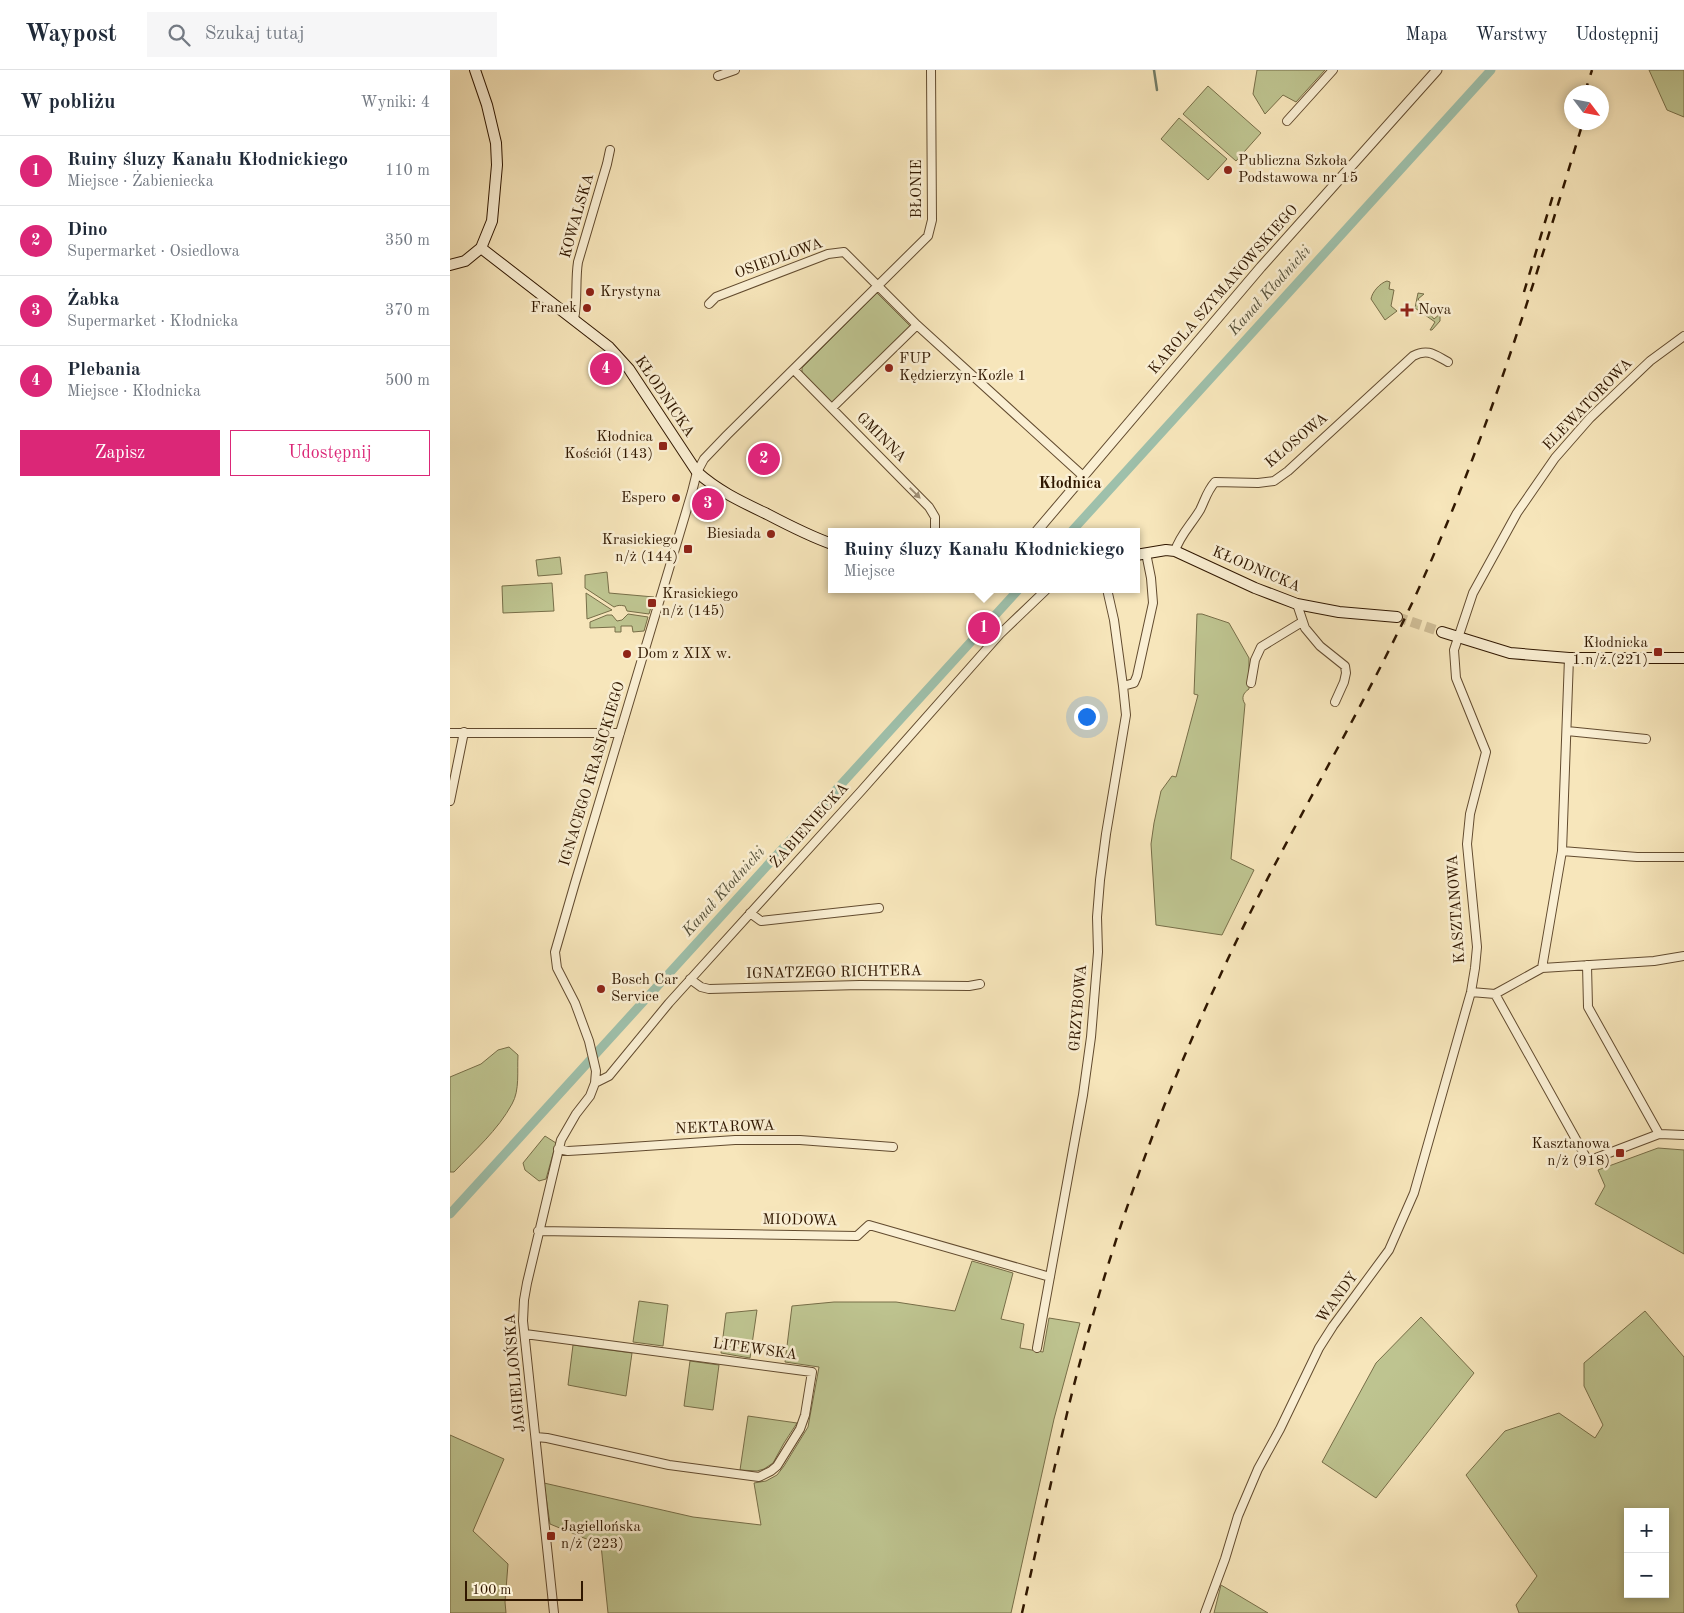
<!DOCTYPE html>
<html lang="pl">
<meta charset="utf-8">
<style>
:root{--surface:#fff;--page:#f6f6f7;--text:#1f2937;--muted:#747a83;--line:#e0e1e3;--accent:#db2777}
body{margin:0;font-family:"Old Standard TT",serif;background:var(--page);color:var(--text)}
.controls{position:absolute;right:15px;bottom:15px;display:grid;overflow:hidden;border-radius:0px;box-shadow:0 2px 8px #0003}
.controls button{width:45px;height:45px;display:grid;place-items:center;padding:0;border:0;border-bottom:1px solid var(--line);background:var(--surface);color:var(--text);font:25px sans-serif}
.compass{position:absolute;left:1114px;top:15px;width:45px;height:45px;border-radius:50%;background:var(--surface);box-shadow:0 2px 8px #0003;rotate:122deg}
.scale{position:absolute;left:15px;bottom:12px;width:118px;box-sizing:border-box;padding-left:5px;border:2px solid #301700;border-top:0;font-size:14px;line-height:18px;white-space:nowrap;color:#301700;-webkit-text-stroke:4px #faefd3;paint-order:stroke}
.you{position:absolute;left:636px;top:646px;width:18px;height:18px;margin:-12px;border:4px solid #fff;border-radius:50%;background:#1a73e8;box-shadow:0 0 0 8px #1a73e833}
.badge{display:grid;place-items:center;width:32px;height:32px;border-radius:50%;background:var(--accent);color:#fff;font-size:16px;font-weight:700}
.pin{position:absolute;translate:-50% -50%;border:2px solid #fff;box-shadow:0 1px 5px #0006}
.popup{position:absolute;left:378px;top:458px;width:312px;height:65px;box-sizing:border-box;display:grid;place-content:center;border-radius:0px;background:var(--surface);filter:drop-shadow(0 1px 4px #0005);font-size:16px;white-space:nowrap;color:var(--muted)}
.popup b{font-size:19px;color:var(--text)}
.popup::after{content:'';position:absolute;left:50%;top:100%;margin-left:-10px;border:10px solid transparent;border-top-color:var(--surface)}
.list{margin:0;padding:0;list-style:none}
h2{display:flex;justify-content:space-between;align-items:center;height:65px;margin:0;padding:0 20px;font-size:21px}
h2 small{font-size:16px;font-weight:400;color:var(--muted)}
.list li{display:grid;grid-template-columns:32px 1fr auto;gap:15px;align-items:center;box-sizing:border-box;height:70px;padding:0 20px;border-top:1px solid var(--line)}
.list b{display:block;font-size:19px;white-space:nowrap}
.list p{margin:0;font-size:16px;white-space:nowrap;color:var(--muted)}
.list em{font-size:16px;font-style:normal;color:var(--muted)}
.actions{display:flex;gap:10px;padding:15px 20px}
.actions a{flex:1;padding:11px 0;border:1px solid var(--accent);border-radius:0px;text-align:center;font-size:18px;color:var(--accent)}
.actions .main{background:var(--accent);color:#fff}
.icon{flex:none;width:28px;height:28px;fill:none;stroke:currentColor;stroke-width:2;stroke-linecap:round;stroke-linejoin:round}
.map{position:relative;flex:none;width:1234px;height:1543px;overflow:hidden}
header{display:flex;align-items:center;gap:30px;box-sizing:border-box;height:70px;padding:0 25px;background:var(--surface);border-bottom:1px solid var(--line)}
header strong{font-size:24px}
nav{display:flex;gap:28px;margin-inline-start:auto;font-size:18px}
.search{width:350px;height:45px;background:var(--page);display:flex;align-items:center;gap:12px;box-sizing:border-box;padding:0 18px;border-radius:0px;color:var(--muted);font-size:19px}
main{display:flex}
aside{flex:1;background:var(--surface)}
.map>svg:first-child{display:block}
.green{fill:#bec490;stroke:#776e48;fill-rule:evenodd}
.lines{fill:none;stroke-linecap:round;stroke-linejoin:round}
.stream{stroke:#727c67;stroke-width:2.5}
.canal{stroke:#9ec0ab;stroke-width:9}
.secondary-tunnel{stroke:#cfbd96;stroke-width:10;stroke-dasharray:10 5;stroke-linecap:butt}
.minor-casing{stroke:#624b2f;stroke-width:10}
.tertiary-casing{stroke:#624b2f;stroke-width:11}
.secondary-casing{stroke:#301700;stroke-width:12}
.minor{stroke:#faefd3;stroke-width:8}
.tertiary{stroke:#faefd3;stroke-width:9}
.secondary{stroke:#faefd3;stroke-width:10}
.rail{stroke:#301700;stroke-width:2.5;stroke-dasharray:9 9;stroke-linecap:butt}
.oneway{fill:#9f8e74}
.poi-dot{fill:#8f2418;stroke:#faefd3;stroke-width:2}
.labels{text-anchor:middle;dominant-baseline:central;stroke-width:5;stroke-linejoin:round;paint-order:stroke}
.poi-label{font-size:15px;fill:#301700;stroke:#faefd3;text-anchor:start}
.street-label{font-size:15px;fill:#301700;stroke:#faefd3}
.water-label{font-size:16px;font-style:italic;fill:#56523c;stroke:#faefd3}
.neighbourhood-label{font-size:16px;font-weight:bold;fill:#301700;stroke:#faefd3}
</style>
<header>
<strong>Waypost</strong>
<div class="search"><svg class="icon" aria-label="search" viewBox="0 0 24 24"><circle cx="10" cy="10" r="6"/><path d="M15 15l6 6"/></svg>Szukaj tutaj</div>
<nav><a>Mapa</a><a>Warstwy</a><a>Udostępnij</a></nav>
</header>
<main>
<aside>
<h2>W pobliżu<small>Wyniki: 4</small></h2>
<ul class="list">
<li><span class="badge">1</span><div><b>Ruiny śluzy Kanału Kłodnickiego</b><p>Miejsce · Żabieniecka</p></div><em>110 m</em></li>
<li><span class="badge">2</span><div><b>Dino</b><p>Supermarket · Osiedlowa</p></div><em>350 m</em></li>
<li><span class="badge">3</span><div><b>Żabka</b><p>Supermarket · Kłodnicka</p></div><em>370 m</em></li>
<li><span class="badge">4</span><div><b>Plebania</b><p>Miejsce · Kłodnicka</p></div><em>500 m</em></li>
</ul>
<div class="actions"><a class="main">Zapisz</a><a>Udostępnij</a></div>
</aside>
<div class="map">
<svg width="1234" height="1543" viewBox="0 0 1234 1543">
<rect width="100%" height="100%" fill="#f7e6bb"/>
<filter id="stains"><feTurbulence type="fractalNoise" baseFrequency=".004" numOctaves="4"/><feColorMatrix values="0 0 0 0 .2 0 0 0 0 .09 0 0 0 0 .02 0 0 0 .5 -.17"/></filter>
<radialGradient id="worn" r=".72"><stop offset=".6" stop-color="#630" stop-opacity="0"/><stop offset="1" stop-color="#630" stop-opacity=".3"/></radialGradient>
<!-- green -->
<path class="green" d="M807,0H875L846,32L833,25L815,44L803,24Z
M1199,0H1234V47L1217,40Z
M758,16L811,63L786,91L733,44Z
M729,48L777,89L758,110L711,69Z
M937,211L940,212L939,219L944,220L941,236L947,241L935,250L921,229C922,222 930,213 937,211Z
M427,223L460,256L382,333L352,303V298Z
M968,223L974,224L968,229L984,249L990,244V251L982,260H980L985,252L965,238Z
M110,487L112,504L88,506L86,490Z
M157,502L159,523L204,527L199,544L177,541L175,536C170,535 168,535 164,537L135,518V505Z
M102,513L104,541L53,543L52,516Z
M136,523L162,540L137,549Z
M178,544L198,547L194,561L183,562L182,556H171V562H165V557L140,558V552L157,545H162L167,551L172,550Z
M747,544H752L779,553L799,588V619C793,623 791,628 795,634L781,789L804,800L772,865L706,855L701,774L704,753L711,721L722,706L726,707L748,625L744,624Z
M59,977L68,985C67,1001 70,1020 62,1034C48,1060 24,1081 4,1102H0V1007L31,994L48,980Z
M95,1066L106,1073L96,1109L89,1111L75,1100L73,1093Z
M1208,1078L1234,1080V1184L1145,1134L1155,1116L1148,1100Z
M522,1191L563,1203L551,1249L574,1254L570,1278L593,1282L599,1248L630,1253L604,1349L561,1543H158L151,1475L100,1454L94,1413L243,1447L311,1455L304,1413L316,1411L327,1405L334,1396L358,1357L369,1297L335,1292L342,1236L384,1232H446L505,1241Z
M189,1231L218,1235L213,1276L183,1272Z
M307,1240L300,1288L271,1283L276,1243Z
M1195,1241L1234,1287V1543H1069L1066,1535L1087,1506L1016,1405L1055,1361L1109,1343L1145,1368L1153,1355L1134,1316V1293ZM1178,1442H1215V1524H1178Z
M971,1247L1024,1303L926,1428L872,1392L926,1293Z
M123,1275L182,1283L176,1326L118,1315Z
M240,1291L269,1295L263,1340L234,1336Z
M298,1346L347,1353L334,1373L323,1393L314,1399L307,1401L290,1400Z
M0,1365L54,1389L23,1461L58,1494L55,1532L56,1543H0Z
M771,1515L818,1543H764Z"/>
<g class="lines">
<!-- stream -->
<path class="stream" d="M704,0L707,20"/>
<!-- canal -->
<path class="canal" d="M621,462L1041,0
M0,1144L569,519"/>
<!-- secondary-tunnel -->
<path class="secondary-tunnel" d="M947,547L992,562"/>
<defs>
<path id="minor" d="M268,6L285,0
M837,51L883,0
M259,234L266,227L378,184L394,182L467,255L633,406
M124,249C128,230 125,211 128,192L157,94L160,80
M344,300L479,437L485,447V462
M382,338L467,255
M725,481C730,465 741,455 750,440C755,430 757,421 765,412L808,413L824,411L838,401L963,286C978,278 985,285 998,292
M657,519L664,550L673,616
M847,534L855,558L870,576L895,596L896,603L894,612L885,632
M801,613L805,590L811,577L852,552
M1117,661L1196,669
M0,663H170
M0,731L14,662
M1112,781L1187,787H1234
M300,843L311,851L429,838
M1137,895L1138,937L1209,1064
M1092,898L1112,781L1119,588
M240,909L251,917L259,919L410,915L519,916L530,914
M1021,922L1045,924L1092,898L1204,891L1234,886
M1045,924L1138,1091L1209,1064L1234,1065
M145,1013L159,1006L219,933L412,720L550,564L597,519
M108,1079L118,1081L151,1079L285,1070H350L443,1077
M88,1161L407,1166L419,1155L600,1207
M75,1264L362,1302L355,1345L350,1359L327,1396L321,1401L309,1407L219,1395L97,1368L86,1367
M587,1278L633,1025L641,967L648,882L647,847L650,810L656,764L676,645L673,616L684,613L687,606L703,533L701,508L696,483
M104,1543L73,1251L74,1230L77,1213L111,1070L126,1044L140,1026L145,1013L146,1001L139,971L125,933L107,898L105,882L125,813L242,422L247,402L254,389L277,365L478,166L482,150L481,0
M755,1543L775,1489L788,1446L808,1399L830,1359L869,1278L883,1256L939,1180L964,1123L1021,922L1025,898L1027,877L1017,774L1020,744L1036,682L1006,608L1004,580L1023,523L1067,443L1105,388L1140,348L1200,291L1234,266"/>
<path id="tertiary" d="M586,462L811,197L987,0"/>
<path id="secondary" d="M31,178L159,277L179,299L247,402C268,421 292,432 317,444C338,455 359,466 382,474
M0,195L15,191L31,178L42,151L47,95L46,73L37,35L25,0
M686,485L716,480L725,481L805,518L847,534L889,542L947,547
M992,562L1060,583L1119,588H1234"/>
</defs>
<!-- minor casing -->
<use href="#minor" class="minor-casing"/>
<!-- tertiary casing -->
<use href="#tertiary" class="tertiary-casing"/>
<!-- secondary casing -->
<use href="#secondary" class="secondary-casing"/>
<!-- minor -->
<use href="#minor" class="minor"/>
<!-- tertiary -->
<use href="#tertiary" class="tertiary"/>
<!-- secondary -->
<use href="#secondary" class="secondary"/>
<!-- rail -->
<path class="rail" d="M1135,22L1142,0
M1074,222L1104,122
M572,1543C588,1472 603,1402 620,1331C647,1222 682,1115 724,1011C756,934 791,858 830,785C875,700 923,616 964,529C1035,375 1084,215 1133,52"/>
</g>
<!-- one-way arrows -->
<defs><path id="oneway-solid" d="M-6-.8H1V-3.2L6.5 0L1 3.2V.8H-6Z" transform="scale(1.25)"/></defs>
<use class="oneway" href="#oneway-solid" transform="translate(465 423) rotate(45)"/>
<!-- markers -->
<g class="poi-dot">
<circle cx="778" cy="100" r="5"/>
<circle cx="140" cy="222" r="5"/>
<circle cx="137" cy="238" r="5"/>
<path d="M954.5 232.5h5v5h5v5h-5v5h-5v-5h-5v-5h5z"/>
<circle cx="439" cy="298" r="5"/>
<rect x="208" y="371" width="10" height="10" rx="2.5"/>
<circle cx="226" cy="428" r="5"/>
<circle cx="321" cy="464" r="5"/>
<rect x="233" y="474" width="10" height="10" rx="2.5"/>
<rect x="197" y="528" width="10" height="10" rx="2.5"/>
<rect x="1203" y="577" width="10" height="10" rx="2.5"/>
<circle cx="177" cy="584" r="5"/>
<circle cx="151" cy="919" r="5"/>
<rect x="1165" y="1078" width="10" height="10" rx="2.5"/>
<rect x="96" y="1461" width="10" height="10" rx="2.5"/>
</g>
<g class="labels">
<!-- poi labels -->
<g class="poi-label">
<text x="788" y="91">Publiczna Szkoła<tspan x="788" dy="17">Podstawowa nr 15</tspan></text>
<text x="150" y="222">Krystyna</text>
<text x="127" y="238" text-anchor="end">Franek</text>
<text x="968" y="240">Nova</text>
<text x="449" y="289">FUP<tspan x="449" dy="17">Kędzierzyn-Koźle 1</tspan></text>
<text x="203" y="367" text-anchor="end">Kłodnica<tspan x="203" dy="17">Kościół (143)</tspan></text>
<text x="216" y="428" text-anchor="end">Espero</text>
<text x="311" y="464" text-anchor="end">Biesiada</text>
<text x="228" y="470" text-anchor="end">Krasickiego<tspan x="228" dy="17">n/ż (144)</tspan></text>
<text x="212" y="524">Krasickiego<tspan x="212" dy="17">n/ż (145)</tspan></text>
<text x="1198" y="573" text-anchor="end">Kłodnicka<tspan x="1198" dy="17">1 n/ż (221)</tspan></text>
<text x="187" y="584">Dom z XIX w.</text>
<text x="161" y="910">Bosch Car<tspan x="161" dy="17">Service</tspan></text>
<text x="1160" y="1074" text-anchor="end">Kasztanowa<tspan x="1160" dy="17">n/ż (918)</tspan></text>
<text x="111" y="1457">Jagiellońska<tspan x="111" dy="17">n/ż (223)</tspan></text>
</g>
<!-- street labels -->
<g class="street-label">
<text transform="translate(467 119) rotate(-90)">BŁONIE</text>
<text transform="translate(128 146) rotate(-74)">KOWALSKA</text>
<text transform="translate(329 189) rotate(-20)">OSIEDLOWA</text>
<text transform="translate(774 220) rotate(-49)">KAROLA SZYMANOWSKIEGO</text>
<text transform="translate(214 327) rotate(56)">KŁODNICKA</text>
<text transform="translate(1138 335) rotate(-46)">ELEWATOROWA</text>
<text transform="translate(431 368) rotate(45)">GMINNA</text>
<text transform="translate(847 371) rotate(-40)">KŁOSOWA</text>
<text transform="translate(806 500) rotate(23)">KŁODNICKA</text>
<text transform="translate(143 704) rotate(-73)">IGNACEGO KRASICKIEGO</text>
<text transform="translate(360 756) rotate(-48)">ŻABIENIECKA</text>
<text transform="translate(1007 839) rotate(-94)">KASZTANOWA</text>
<text transform="translate(384 903) rotate(-1)">IGNATZEGO RICHTERA</text>
<text transform="translate(629 938) rotate(-85)">GRZYBOWA</text>
<text transform="translate(275 1058) rotate(-2)">NEKTAROWA</text>
<text transform="translate(350 1151) rotate(1)">MIODOWA</text>
<text transform="translate(888 1228) rotate(-54)">WANDY</text>
<text transform="translate(305 1280) rotate(8)">LITEWSKA</text>
<text transform="translate(66 1303) rotate(-95)">JAGIELLOŃSKA</text>
</g>
<!-- water labels -->
<g class="water-label">
<text transform="translate(820 221) rotate(-48)">Kanał Kłodnicki</text>
<text transform="translate(274 822) rotate(-48)">Kanał Kłodnicki</text>
</g>
<!-- neighbourhood labels -->
<g class="neighbourhood-label">
<text x="620" y="414">Kłodnica</text>
</g>
</g>
<rect width="100%" height="100%" filter="url(#stains)"/>
<rect width="100%" height="100%" fill="url(#worn)"/>
</svg>
<div class="controls">
<button>+</button>
<button>−</button>
</div>
<svg class="compass" viewBox="-18 -18 36 36"><path d="M0-13l5 13h-10z" fill="#e53935"/><path d="M0 13l5-13h-10z" fill="#747a83"/></svg>
<div class="scale">100 m</div>
<div class="you"></div>
<div class="pin badge" style="left:534px;top:558px">1</div>
<div class="popup"><b>Ruiny śluzy Kanału Kłodnickiego</b>Miejsce</div>
<div class="pin badge" style="left:314px;top:389px">2</div>
<div class="pin badge" style="left:258px;top:434px">3</div>
<div class="pin badge" style="left:156px;top:299px">4</div>
</div>
</main>
